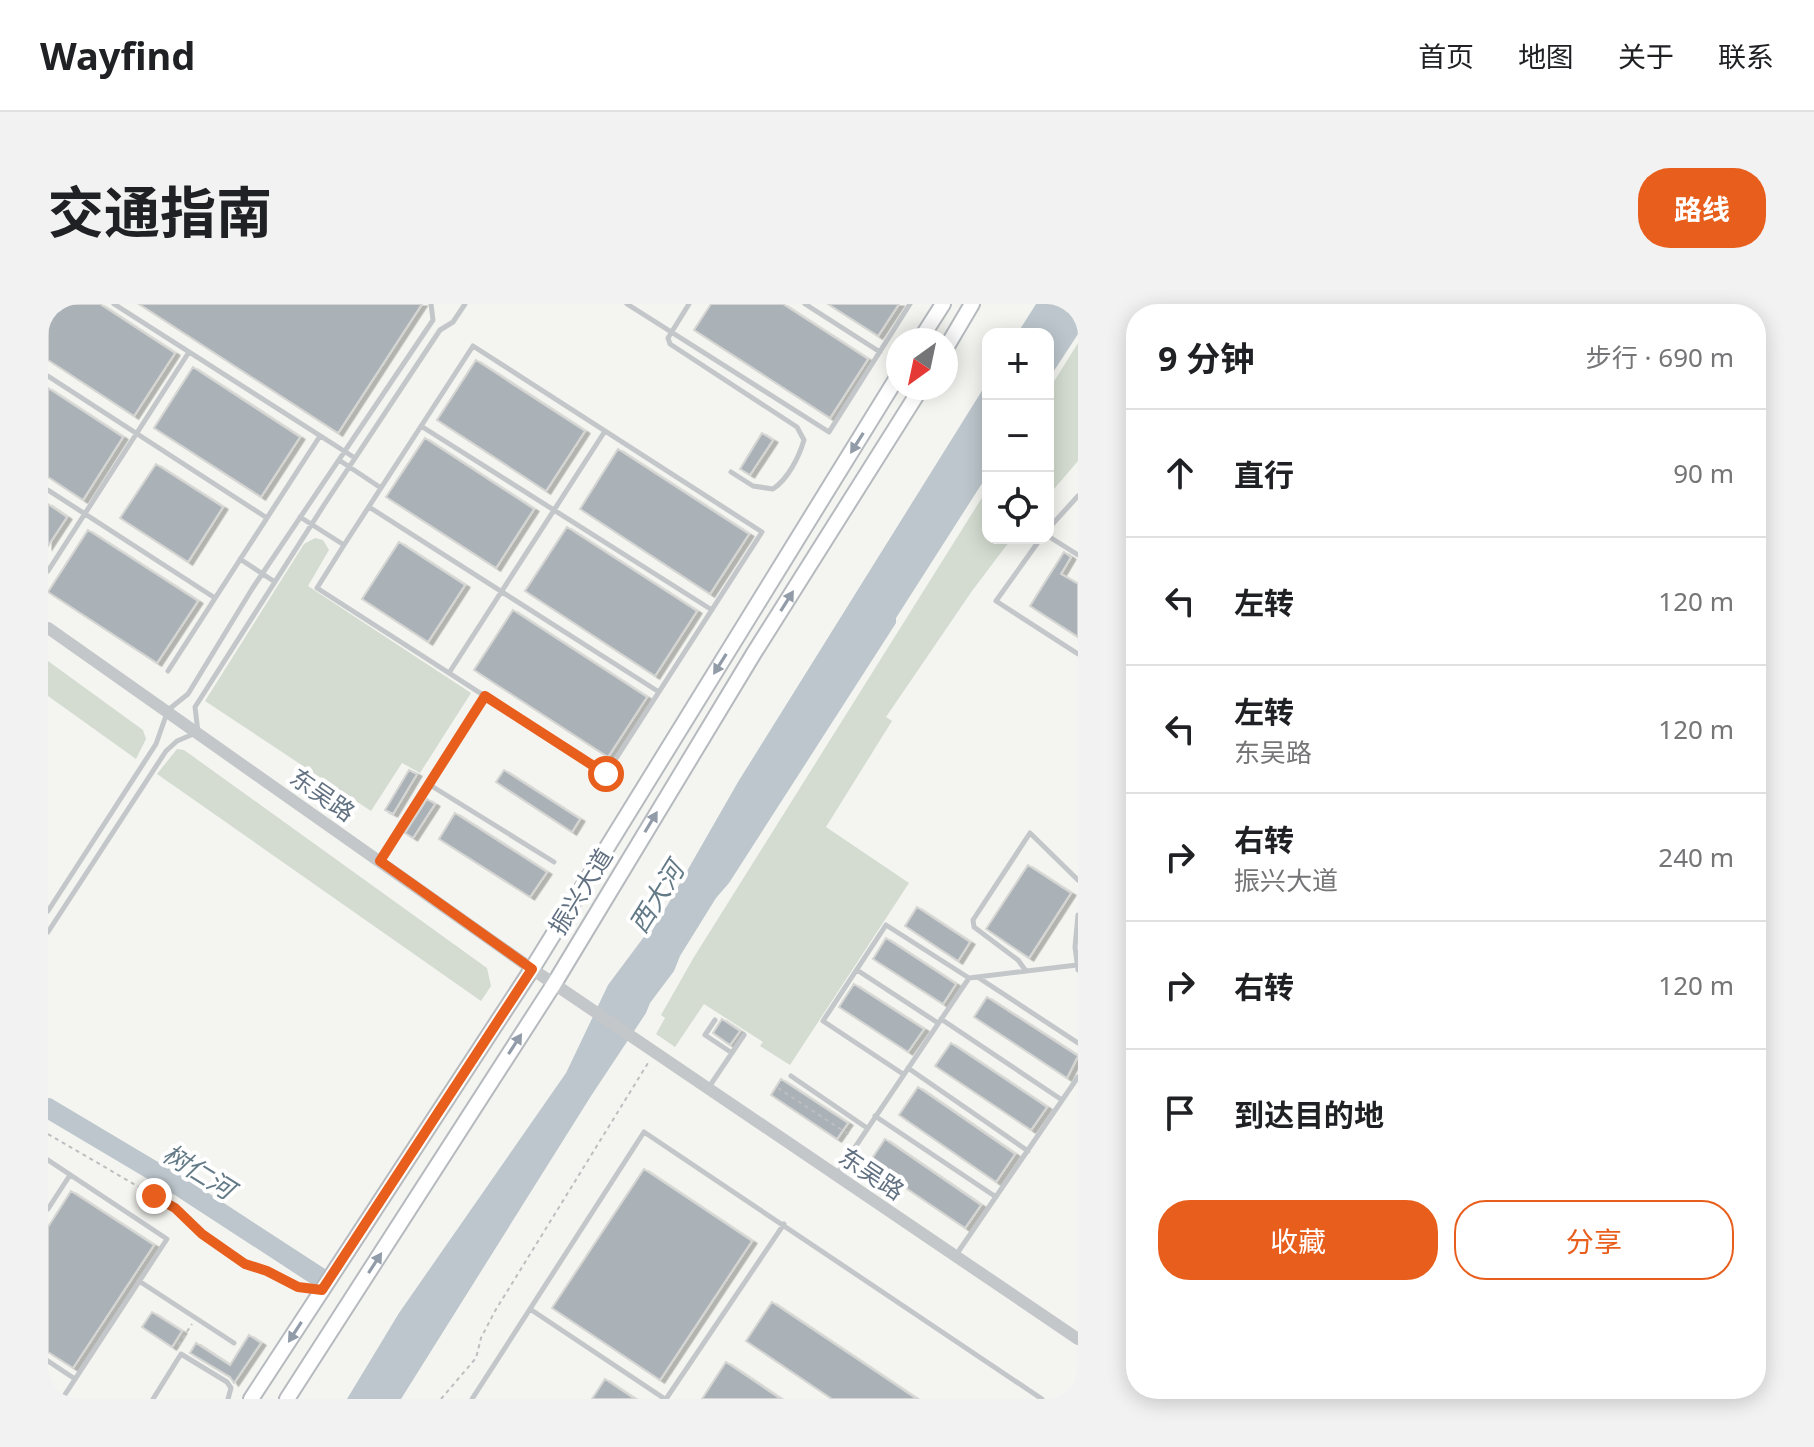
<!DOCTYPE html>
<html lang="zh">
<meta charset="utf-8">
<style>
:root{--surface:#fff;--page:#f2f2f2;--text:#202124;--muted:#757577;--line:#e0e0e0;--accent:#e85f1d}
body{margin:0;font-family:"Noto Sans","Noto Sans SC",sans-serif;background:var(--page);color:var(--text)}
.controls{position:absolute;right:24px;top:24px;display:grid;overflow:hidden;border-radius:16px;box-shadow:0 4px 20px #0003}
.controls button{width:72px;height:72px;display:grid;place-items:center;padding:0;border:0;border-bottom:2px solid var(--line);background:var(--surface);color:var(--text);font:40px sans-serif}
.compass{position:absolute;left:838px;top:24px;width:72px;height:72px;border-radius:50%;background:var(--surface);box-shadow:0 4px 20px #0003;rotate:213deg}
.stop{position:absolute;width:24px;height:24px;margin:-18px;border:6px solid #e85f1d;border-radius:50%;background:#fff}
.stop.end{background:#e85f1d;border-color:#fff;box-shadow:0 2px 8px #0008}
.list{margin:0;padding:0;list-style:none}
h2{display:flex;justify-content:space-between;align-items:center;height:104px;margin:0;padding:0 32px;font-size:34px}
h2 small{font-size:26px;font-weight:400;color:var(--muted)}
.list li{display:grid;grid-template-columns:52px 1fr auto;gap:24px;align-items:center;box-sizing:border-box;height:128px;padding:0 32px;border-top:2px solid var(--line)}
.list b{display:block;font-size:30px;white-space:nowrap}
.list p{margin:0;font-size:26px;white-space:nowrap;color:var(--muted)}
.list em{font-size:26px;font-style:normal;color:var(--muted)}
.actions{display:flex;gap:16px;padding:24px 32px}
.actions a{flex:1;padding:18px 0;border:2px solid var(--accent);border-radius:32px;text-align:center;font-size:28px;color:var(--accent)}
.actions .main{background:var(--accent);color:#fff}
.icon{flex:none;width:44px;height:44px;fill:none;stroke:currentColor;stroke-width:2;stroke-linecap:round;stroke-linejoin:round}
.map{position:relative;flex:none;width:1030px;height:1095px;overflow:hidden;border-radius:32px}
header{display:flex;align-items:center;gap:48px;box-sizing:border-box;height:112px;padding:0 40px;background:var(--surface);border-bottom:2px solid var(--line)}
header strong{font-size:38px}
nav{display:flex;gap:44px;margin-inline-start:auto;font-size:28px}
.intro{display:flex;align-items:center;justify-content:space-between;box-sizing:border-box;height:192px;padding:0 48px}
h1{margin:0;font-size:56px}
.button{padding:20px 36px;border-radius:32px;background:var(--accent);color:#fff;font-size:28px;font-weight:700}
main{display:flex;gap:48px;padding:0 48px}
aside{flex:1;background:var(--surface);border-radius:32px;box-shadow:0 4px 20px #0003}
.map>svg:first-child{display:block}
.green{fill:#d4dcd1}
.water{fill:#bcc6cc}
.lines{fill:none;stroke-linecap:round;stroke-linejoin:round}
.river{stroke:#bcc6cc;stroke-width:20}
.building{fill:#aab1b7;stroke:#d5d6d3;stroke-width:2;filter:url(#shadow)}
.secondary-casing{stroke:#b6babe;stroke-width:18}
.path{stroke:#bdbec0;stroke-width:2;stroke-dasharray:4 4;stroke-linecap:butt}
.service{stroke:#c4c7ca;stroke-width:5}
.tertiary{stroke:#c4c7ca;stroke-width:12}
.secondary{stroke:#fff;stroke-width:14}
.oneway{fill:#919ca8}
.route{stroke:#e85f1d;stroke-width:10}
.labels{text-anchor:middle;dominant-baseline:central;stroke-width:8;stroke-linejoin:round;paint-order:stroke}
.street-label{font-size:24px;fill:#627182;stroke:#fff}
.water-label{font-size:26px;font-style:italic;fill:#637a87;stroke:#fff}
</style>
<header>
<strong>Wayfind</strong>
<nav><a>首页</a><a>地图</a><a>关于</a><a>联系</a></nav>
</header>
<div class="intro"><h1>交通指南</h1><a class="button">路线</a></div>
<main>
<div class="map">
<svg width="1030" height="1095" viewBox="0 0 1030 1095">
<defs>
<filter id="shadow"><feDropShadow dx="4.5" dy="2.5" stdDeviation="0" flood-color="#0004"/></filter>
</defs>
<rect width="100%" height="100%" fill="#f4f5f0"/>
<!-- green -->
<path class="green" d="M1030,39V157L1000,192V87Z
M940,184V234H964L924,287L838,413L844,417L778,523L861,579L742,761L712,742L715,738L656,700L627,743L608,730L617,714L613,711L646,653Z
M267,234L275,236L281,246L260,282L423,389L372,469L354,459L323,507L157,397L256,240Z
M0,357L95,426L98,435L88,455L0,392Z
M129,445L136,446L439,664L443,682L433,697L109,470Z"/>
<!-- water -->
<path class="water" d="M988,0H1030V30L1000,76V30H969Z
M940,77V170L848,314V319L681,579L668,594L632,652L626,667L602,699L598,709L543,792L353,1095H299L351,1009L518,769L560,681L619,602L690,478Z"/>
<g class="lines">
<!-- river -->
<path class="river" d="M0,804L136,885L274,975"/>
</g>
<!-- building -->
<path class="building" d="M3,0H52L127,49L86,112L0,56V4Z
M91,0H374L290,129Z
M663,0H735L820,55L782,114L646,26Z
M780,0H851L830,32Z
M428,56L537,127L498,187L389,116Z
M145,63L252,133L213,193L106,124Z
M0,84L75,133L35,196L0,173Z
M714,129L725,136L702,171L692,165Z
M377,134L486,205L448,264L338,193Z
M570,145L701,230L662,290L532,205Z
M108,160L175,203L140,258L72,214Z
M0,200L19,213L0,242Z
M519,223L649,307L607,372L477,287Z
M40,226L150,297L109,359L0,288Z
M351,238L417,281L380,338L314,295Z
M1016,248L1023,253L1013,270L1030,280V333L982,302Z
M465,306L599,393L560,453L426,366Z
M361,466L369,470L345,510L337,506Z
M456,466L532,515L524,528L448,478Z
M379,495L387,500L365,534L357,529Z
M407,509L499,568L482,593L391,535Z
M980,561L1023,589L981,654L938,625Z
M869,603L922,638L910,657L857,622Z
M838,634L908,680L895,700L825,655Z
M806,680L876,725L860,748L791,703Z
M939,693L1030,752L1019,774L926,713Z
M674,715L692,727L682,741L665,729Z
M903,739L999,803L983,826L887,762Z
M733,775L800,819L789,835L723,791Z
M870,783L967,850L948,878L851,811Z
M837,835L933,901L917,924L821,859Z
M596,865L704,937L612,1076L504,1004Z
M23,887L106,941L25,1064L0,1048V923Z
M724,998L869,1095H784L698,1037Z
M104,1008L134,1027L124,1043L94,1023Z
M201,1031L213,1039L186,1079L182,1073L142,1049L148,1039L182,1061Z
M678,1058L733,1095H654Z
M557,1075L587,1095H544Z"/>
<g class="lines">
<defs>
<path id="secondary" d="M872,36L895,0
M898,44L924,0
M203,1095L484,665L850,72
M239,1095L506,680L706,349L873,84"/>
</defs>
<!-- secondary casing -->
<use href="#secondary" class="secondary-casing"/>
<!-- path -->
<path class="path" d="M730,784L803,832
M0,830L127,904L154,930L197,960L219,967L250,983L261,985
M130,1041L144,1020
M393,1095L428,1054L433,1034L447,1007L600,759"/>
<!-- service -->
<path class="service" d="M66,0L307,154
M579,0L781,128L862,0
M641,0L620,34L622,40L749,123L756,136C751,153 740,175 725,185L705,182L683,168
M757,0L832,48
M0,72L219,214
M373,122L664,306
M291,156L333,184
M0,186L167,294
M321,203L611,388
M252,213L296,241L269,284L558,470L714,228L425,42L296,241
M1000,225L1030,192
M1000,232L1030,251
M993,234L948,297L1030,350
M192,255L227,278
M0,267L141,48
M120,367L272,132
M401,369L557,127
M437,392L382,481L506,558
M333,556L381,481
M0,607L108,440L120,406L140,390L204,285L385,16L383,0
M1030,611L1027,643L1030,666
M0,628L118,447L129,437L150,428L147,403L276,201L392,26L405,18L417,0
M809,666L890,719
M978,667L970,656L926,623L925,616L982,529L1030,576
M931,674L1030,739
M893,715L1014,796
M667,716L657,731L684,749
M860,764L980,847
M855,770L775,717L838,621L921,674
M743,772L819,824
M661,783L696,731
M827,812L948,893
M0,856L119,935L14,1095
M789,870L921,674L1029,661
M0,905L22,871
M908,951L1030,773
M91,977L186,1039
M482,1005L617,1095
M0,1057L27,1075
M105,1095L133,1050L179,1078L183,1084L180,1095
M424,1095L596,828L994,1095
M618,1095L736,920"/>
<!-- tertiary -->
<path class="tertiary" d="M0,324L484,665L1030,1035"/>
<!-- secondary -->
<use href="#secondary" class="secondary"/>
</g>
<!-- one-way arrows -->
<defs><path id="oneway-solid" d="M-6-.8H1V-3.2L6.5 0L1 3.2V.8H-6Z" transform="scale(2)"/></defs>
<g class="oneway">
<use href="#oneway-solid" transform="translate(809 139) rotate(122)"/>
<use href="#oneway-solid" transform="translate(739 297) rotate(-58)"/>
<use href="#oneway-solid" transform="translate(672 360) rotate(122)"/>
<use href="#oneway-solid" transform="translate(603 518) rotate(-59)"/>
<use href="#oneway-solid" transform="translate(467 740) rotate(-57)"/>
<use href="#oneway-solid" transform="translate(327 959) rotate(-57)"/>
<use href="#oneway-solid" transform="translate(247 1028) rotate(123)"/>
</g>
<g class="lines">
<!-- route -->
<path class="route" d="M106,892L127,904L154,930L197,960L219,967L250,983L274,986L484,665L332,557L437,392L558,470"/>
</g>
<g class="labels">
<!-- street labels -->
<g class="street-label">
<text transform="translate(275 490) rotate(35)">东吴路</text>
<text transform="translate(532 587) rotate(-58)">振兴大道</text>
<text transform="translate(824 869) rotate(34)">东吴路</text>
</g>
<!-- water labels -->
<g class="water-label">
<text transform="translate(608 593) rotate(-58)">西大河</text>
<text transform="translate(151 867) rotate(32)">树仁河</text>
</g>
</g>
</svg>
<div class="controls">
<button>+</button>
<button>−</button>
<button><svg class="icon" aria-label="locate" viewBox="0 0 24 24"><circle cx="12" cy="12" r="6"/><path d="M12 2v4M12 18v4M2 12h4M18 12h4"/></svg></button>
</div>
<svg class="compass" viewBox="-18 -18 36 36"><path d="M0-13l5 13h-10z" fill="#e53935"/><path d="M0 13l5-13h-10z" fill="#757577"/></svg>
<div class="stop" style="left:558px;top:470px"></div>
<div class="stop end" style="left:106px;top:892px"></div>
</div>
<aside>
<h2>9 分钟<small>步行 · 690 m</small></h2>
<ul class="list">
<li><svg class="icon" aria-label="ahead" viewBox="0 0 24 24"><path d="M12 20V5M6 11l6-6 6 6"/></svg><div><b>直行</b></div><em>90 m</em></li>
<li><svg class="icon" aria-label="left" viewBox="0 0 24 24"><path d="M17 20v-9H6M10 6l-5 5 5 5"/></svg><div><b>左转</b></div><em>120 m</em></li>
<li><svg class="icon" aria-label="left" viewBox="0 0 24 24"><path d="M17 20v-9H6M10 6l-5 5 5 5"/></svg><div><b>左转</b><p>东吴路</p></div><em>120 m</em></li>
<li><svg class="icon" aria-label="right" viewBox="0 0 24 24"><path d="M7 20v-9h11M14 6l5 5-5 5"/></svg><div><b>右转</b><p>振兴大道</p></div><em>240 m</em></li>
<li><svg class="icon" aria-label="right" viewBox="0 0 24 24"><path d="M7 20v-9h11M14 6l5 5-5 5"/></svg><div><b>右转</b></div><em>120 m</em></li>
<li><svg class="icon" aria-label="arrive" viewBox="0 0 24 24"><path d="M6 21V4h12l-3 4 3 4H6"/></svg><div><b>到达目的地</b></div></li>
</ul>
<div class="actions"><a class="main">收藏</a><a>分享</a></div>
</aside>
</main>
